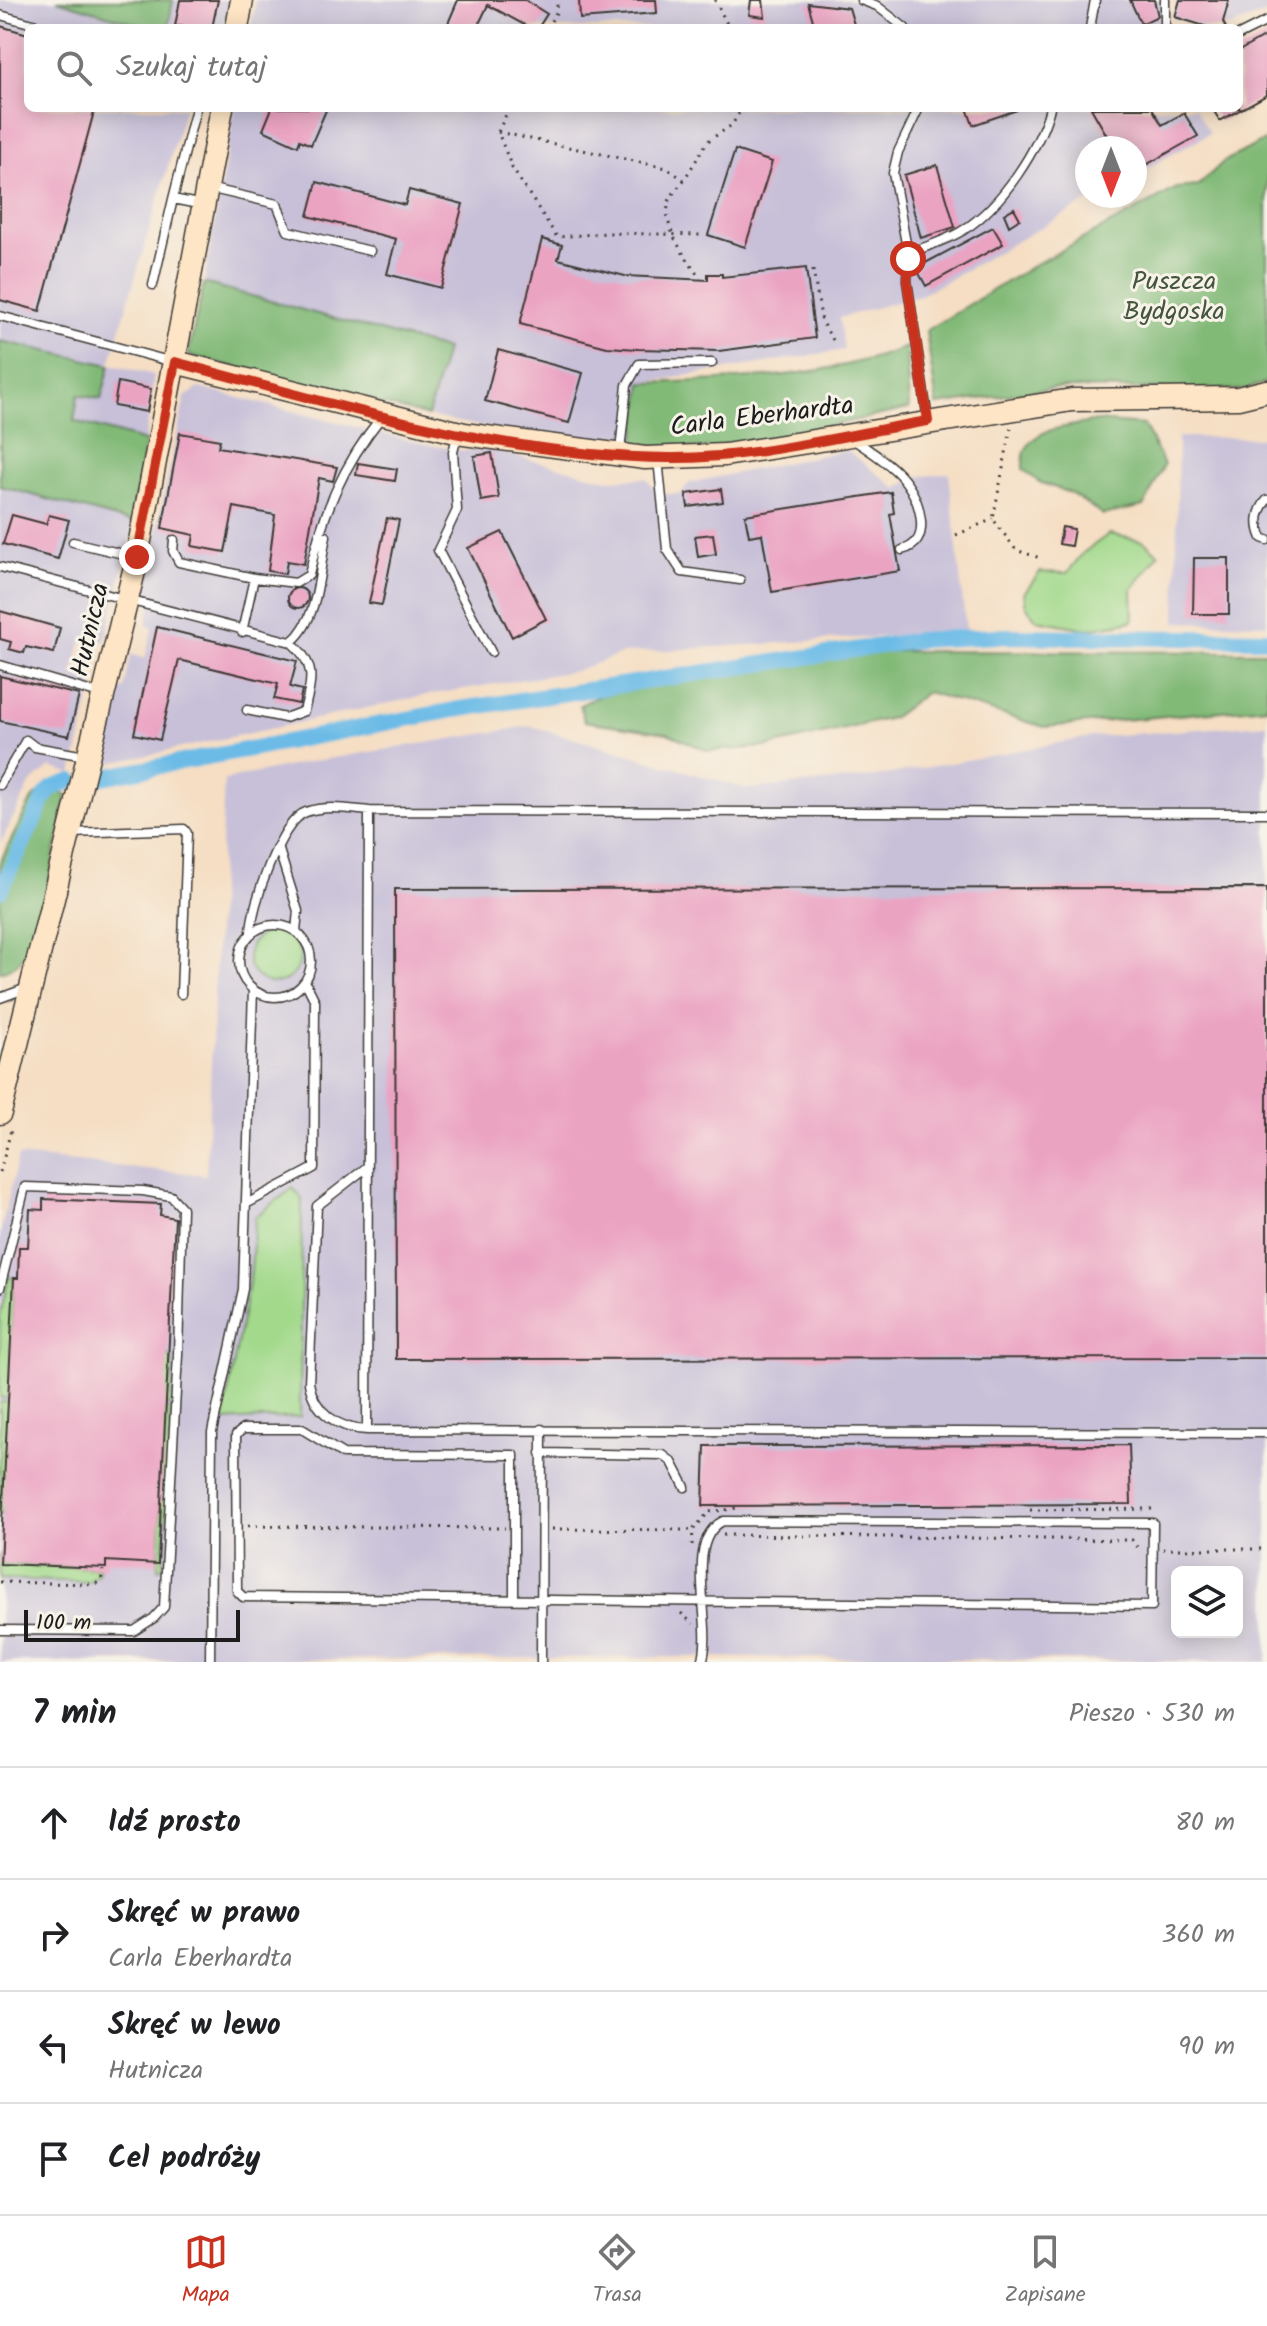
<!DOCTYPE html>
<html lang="pl">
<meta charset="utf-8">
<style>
:root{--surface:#fff;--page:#f6f6f6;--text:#202124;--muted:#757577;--line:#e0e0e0;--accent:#c8321e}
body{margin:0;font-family:Kalam,sans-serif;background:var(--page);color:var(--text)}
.controls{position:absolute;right:24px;bottom:24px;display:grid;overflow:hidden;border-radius:12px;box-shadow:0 4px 20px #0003}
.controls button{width:72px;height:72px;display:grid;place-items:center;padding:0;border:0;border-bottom:2px solid var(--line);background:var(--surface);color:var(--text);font:40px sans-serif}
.compass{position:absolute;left:1075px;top:136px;width:72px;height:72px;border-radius:50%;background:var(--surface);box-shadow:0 4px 20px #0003;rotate:180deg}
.scale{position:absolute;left:24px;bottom:20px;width:216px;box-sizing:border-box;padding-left:8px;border:4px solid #1c1c1c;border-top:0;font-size:22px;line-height:28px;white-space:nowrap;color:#1c1c1c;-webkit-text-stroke:6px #f7f3e8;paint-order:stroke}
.stop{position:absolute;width:24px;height:24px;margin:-18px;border:6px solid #c8321e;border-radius:50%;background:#fff}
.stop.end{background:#c8321e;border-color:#fff;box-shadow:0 2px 8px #0008}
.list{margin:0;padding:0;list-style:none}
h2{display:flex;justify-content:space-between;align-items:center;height:104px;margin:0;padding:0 32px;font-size:34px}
h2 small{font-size:26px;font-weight:400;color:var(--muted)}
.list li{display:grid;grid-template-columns:52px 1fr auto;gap:24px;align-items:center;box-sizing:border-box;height:112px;padding:0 32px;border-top:2px solid var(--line)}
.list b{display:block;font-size:30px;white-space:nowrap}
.list p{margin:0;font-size:26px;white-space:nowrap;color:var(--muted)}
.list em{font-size:26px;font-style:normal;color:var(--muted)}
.icon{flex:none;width:44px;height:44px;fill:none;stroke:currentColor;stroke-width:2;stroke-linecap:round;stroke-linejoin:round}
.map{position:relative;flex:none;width:1267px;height:1662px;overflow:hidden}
.search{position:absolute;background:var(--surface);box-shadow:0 4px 20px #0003;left:24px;right:24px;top:24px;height:88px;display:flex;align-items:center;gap:20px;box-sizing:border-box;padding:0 28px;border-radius:12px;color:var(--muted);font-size:30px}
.sheet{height:552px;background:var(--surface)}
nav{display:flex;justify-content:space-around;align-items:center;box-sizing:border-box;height:112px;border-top:2px solid var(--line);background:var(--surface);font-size:22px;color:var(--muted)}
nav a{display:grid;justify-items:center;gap:4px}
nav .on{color:var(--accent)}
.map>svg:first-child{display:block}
.industrial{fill:#c7c0d8;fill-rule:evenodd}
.green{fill:#a2d98b;stroke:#5f7a54;stroke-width:2}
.forest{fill:#81b977;stroke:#4e6a4a;stroke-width:2}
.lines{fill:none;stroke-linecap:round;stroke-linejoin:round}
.canal{stroke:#6cbbe7;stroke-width:16}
.building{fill:#eba3c2}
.lane-casing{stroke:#3d3935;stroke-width:11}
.secondary-casing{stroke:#3d3935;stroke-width:25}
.path{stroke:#3d3935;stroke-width:3;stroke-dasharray:2 6;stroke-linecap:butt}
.lane{stroke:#fff;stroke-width:8}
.secondary{stroke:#fde5c5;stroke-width:22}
.route{stroke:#c8321e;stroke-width:10}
.labels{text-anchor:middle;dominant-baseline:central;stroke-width:6;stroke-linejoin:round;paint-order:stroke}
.park-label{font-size:26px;fill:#44553d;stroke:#f7f3e8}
.street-label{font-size:26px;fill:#1c1c1c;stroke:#f7f3e8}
</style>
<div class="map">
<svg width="1267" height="1662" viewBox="0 0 1267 1662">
<rect width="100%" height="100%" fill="#f7f3e8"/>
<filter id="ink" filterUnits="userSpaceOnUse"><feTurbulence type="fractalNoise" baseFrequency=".0125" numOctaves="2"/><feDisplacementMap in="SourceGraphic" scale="16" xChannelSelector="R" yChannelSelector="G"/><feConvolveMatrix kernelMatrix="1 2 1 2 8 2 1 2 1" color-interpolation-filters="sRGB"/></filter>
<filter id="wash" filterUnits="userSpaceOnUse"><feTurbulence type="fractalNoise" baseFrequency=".006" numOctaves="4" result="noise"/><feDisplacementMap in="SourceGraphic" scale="32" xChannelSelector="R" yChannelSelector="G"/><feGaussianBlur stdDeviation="1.8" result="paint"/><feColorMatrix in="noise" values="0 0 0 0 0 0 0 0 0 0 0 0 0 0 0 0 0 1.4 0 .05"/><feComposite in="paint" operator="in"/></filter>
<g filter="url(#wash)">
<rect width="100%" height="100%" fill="#f5dec3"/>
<!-- industrial -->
<path class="industrial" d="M0,0H57L150,28H28V108H185L110,364L154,375L134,523L105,642L83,636L72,674L94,682L72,774L50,767L30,784L0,844Z
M173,0H231L225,28H168Z
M256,0H1169L1163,28H251Z
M1178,0H1267V13L1229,27L1217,23L1215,28H1205L1172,18Z
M235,108H1195L1210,133L1135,175V148H1087V196H1097L921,295L839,318L844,350L642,383L634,446L493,429L428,416L446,349L204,283Z
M199,388L429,445L463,451L489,449L609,480L646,478L658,494H681L689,483L847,450L897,489L914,477L949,473L966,631L624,653L575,671L427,695L102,765L117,688L124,690L131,654L145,659L153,627L147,624L153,594L144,592L185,397Z
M1178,437L1267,438V624L1176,622Z
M1267,724V1662L693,1657L0,1662V1235L18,1156L206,1175L224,780L314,761L531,726L747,789L874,777L1091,737ZM1177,1572H1237V1632H1177Z"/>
<!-- green -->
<path class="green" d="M1109,534L1143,541L1159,554L1132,589L1133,621L1088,629L1037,620L1026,606L1024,593L1040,572L1067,573L1083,553Z
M248 957a26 26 0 1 1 52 0a26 26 0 1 1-52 0Z
M293,1188L302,1199L300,1417L223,1421L251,1271L255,1217Z
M9,1277L14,1278L9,1398H0V1317Z
M167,1354L173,1360L171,1405H165Z
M0,1402H9L4,1513H0Z
M165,1409H171L167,1496L161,1495Z
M161,1499H167L163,1567L158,1569Z
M0,1553L1,1564L99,1568V1573L89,1582L0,1579Z"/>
<!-- forest -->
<path class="forest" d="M57,0H173L168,28H150Z
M1263,141L1267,145V382L1243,390L1055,388L937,405L926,331L1034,265L1177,188L1198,186L1223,162Z
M204,283L446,349L428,416L188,355Z
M0,341L110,365L101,399L78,395L74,421L145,441L134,523L0,486Z
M906,347L909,409L720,449L634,446L642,383C730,380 823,379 906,347Z
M1096,421L1144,425L1164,465L1144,506L1103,515L1070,493L1039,482L1023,469C1021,426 1062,429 1096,421Z
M871,651L1267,652V707L1044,727L927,692L892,718L766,747L708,751L667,733L584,721L580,705L601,695Z
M49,785L67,796C55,847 47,906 24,954C20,964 10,969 0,972V862L32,799Z"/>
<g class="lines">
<!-- canal -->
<path class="canal" d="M103,777L454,710L920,640L997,636L1267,639
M0,891L46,795L52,788L72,781"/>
</g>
<g id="blocks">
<!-- building -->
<path class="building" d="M180,0H218L212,28L175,26Z
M458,0H525L547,14L538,28H530L488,5L477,28H446Z
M579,0H656L657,13L580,19Z
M751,0H763L765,17L749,15Z
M1130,0H1154L1158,16L1141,24Z
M1180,0H1229L1223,22L1226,28H1211L1175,17Z
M808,3L849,8L855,28H815Z
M0,26L28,34V108H95L40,311L0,300Z
M1267,35V95L1220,121L1212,108H1239V51Z
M272,108H327L311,145L300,140L298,146L263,130Z
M967,108H1017V110L973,125Z
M1091,108H1152L1162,125L1184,113L1198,136L1135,171V148H1114Z
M735,150L772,162L745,247L708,235Z
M937,165L955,227L921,238L904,175Z
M317,182L405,205L409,190L463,204L441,288L387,274L396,239L308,216Z
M1014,208L1020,219L1009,226L1004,214Z
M993,227L1003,244L926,286L916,268Z
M542,239L562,245L558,259L625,276L708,280V274H722V277L806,268L815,338L719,351L638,349L607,347L520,324Z
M498,350L583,373L569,423L485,401Z
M118,382L151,389L147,412L114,406Z
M180,433L220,440L218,447L337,467L333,481L319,478L304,564L287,561L285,574L268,571L275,515L234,507L225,552L192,546L194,535L162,528Z
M492,453L499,498L481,501L474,456Z
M358,463L397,469L395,481L356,475Z
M721,489L723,502L688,507L686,494Z
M891,492L894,513L890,514L900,571L772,592L762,534L749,536L745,515Z
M12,515L46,524L49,515L69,520L58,559L3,544Z
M387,518L399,520L382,605L369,603Z
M1062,527L1074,529L1071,546L1059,544Z
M502,532L546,619L512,637L468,548Z
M713,534L716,554L698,557L695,536Z
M1194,558H1229V614H1193Z
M288 598a10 10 0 1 1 20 0a10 10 0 1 1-20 0Z
M0,611L60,628L54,653L26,647L24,653L9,649L11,642L0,639Z
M157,627L297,661L290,687L302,690L299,704L274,699L278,684L179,660L160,740L134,734Z
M0,676L79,695L69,736L0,721Z
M1267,888V1358L396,1359L395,889Z
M43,1199L161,1204L160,1215L175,1218L158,1564L106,1561V1568L0,1564L14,1278H18L19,1247H28L30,1209L43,1210Z
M1129,1445L1131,1504L703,1506L705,1446Z"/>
</g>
</g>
<g filter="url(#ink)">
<use href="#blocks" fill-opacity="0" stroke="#3d3935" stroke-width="2"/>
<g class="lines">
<defs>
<path id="lane" d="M861,0L877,6L905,28
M0,15L48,28
M1090,28L1095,0
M1165,28V0
M1239,35L1267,21
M208,188L277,204L288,231L370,251
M173,199L196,108
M908,254L893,173L898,152L919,108
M153,285L173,199L203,205
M0,316L173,362
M928,420L907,281L908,254C926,246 949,240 965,229C1002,205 1039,149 1050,108
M458,433L453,452L457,510L438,550L491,652
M854,440C886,461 917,480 921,521C922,537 917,546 902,550
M620,451L627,385L639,364L712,363
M658,459L667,549L682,572L740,580
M1267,500C1257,511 1256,525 1262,538L1267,540
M174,540L173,551L179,562L254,578L242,632
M73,542L136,557
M0,567L291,642C319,620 319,570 326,536
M254,578L296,583L309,575C322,514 343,465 382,416
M0,665L103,695
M247,710L285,718L304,711C312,680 317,665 291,642
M0,785L26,740L35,747L85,756
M1267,813L369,811L367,1430L1267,1433
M71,833L184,829L187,833L181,994
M279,850L298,911L296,931
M239 961a36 36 0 1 1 72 0a36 36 0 1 1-72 0Z
M251,933C251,907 280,821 306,812C326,805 348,809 369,811
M0,998L27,988
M367,1167L317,1206L309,1383C314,1412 338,1429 367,1430
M248,1203L314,1168L315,1001L305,981
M0,1288L25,1187L143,1191L171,1196L182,1208L178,1355L164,1607L154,1618L134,1631L0,1630
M541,1453L663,1455L672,1462L685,1487
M514,1598V1455L343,1454L302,1429H243L236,1435L237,1591L243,1597L1152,1606L1153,1523L723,1521C682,1541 715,1626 702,1662
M210,1662L212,1432L243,1289L253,990
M541,1662L542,1429"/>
<path id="secondary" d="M237,28L242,0
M175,362L464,434L645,458L725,455L1072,400L1238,398L1267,391
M0,1113L135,567L222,108"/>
</defs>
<!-- lane casing -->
<use href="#lane" class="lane-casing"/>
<!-- secondary casing -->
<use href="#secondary" class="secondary-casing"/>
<!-- path -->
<path class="path" d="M715,0L729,28
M547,28L557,11V0
M509,108L498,132L512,168L557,237L607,233L703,235
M498,132L667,168L684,180L708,141L732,125L742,108
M684,180C680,186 671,194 669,202C661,228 688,259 700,279
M813,270L822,323L835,343
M1011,428L993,519L1016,550L1043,559
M956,535L993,519
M0,1172L12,1126
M1030,1510L1154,1509
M248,1526L505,1528
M552,1529L693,1530
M723,1535L1132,1540L1138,1548H1143
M692,1545L693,1530L709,1512L738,1508
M1163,1549H1267
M0,1582L95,1584L101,1581L103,1570
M681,1613L693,1624"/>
<!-- lane -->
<use href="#lane" class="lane"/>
<!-- secondary -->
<use href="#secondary" class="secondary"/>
</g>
</g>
<g class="lines" filter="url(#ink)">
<!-- route -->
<path class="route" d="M137,557L175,362C335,404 502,457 669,458C755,459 843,435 928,421L907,281L908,259"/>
</g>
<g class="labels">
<!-- park labels -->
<g class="park-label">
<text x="1174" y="282">Puszcza<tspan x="1174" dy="30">Bydgoska</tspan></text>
</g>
<!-- street labels -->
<g class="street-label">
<text transform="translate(762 417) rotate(-7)">Carla Eberhardta</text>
<text transform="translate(91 630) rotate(-77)">Hutnicza</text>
</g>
</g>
</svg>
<div class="controls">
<button><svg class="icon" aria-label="layers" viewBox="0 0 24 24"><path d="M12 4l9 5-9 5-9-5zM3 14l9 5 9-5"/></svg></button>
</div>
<svg class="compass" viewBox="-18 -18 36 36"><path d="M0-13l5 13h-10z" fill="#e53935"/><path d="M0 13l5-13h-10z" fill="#757577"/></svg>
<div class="scale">100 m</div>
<div class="stop" style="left:908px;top:259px"></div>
<div class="stop end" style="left:137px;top:557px"></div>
<div class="search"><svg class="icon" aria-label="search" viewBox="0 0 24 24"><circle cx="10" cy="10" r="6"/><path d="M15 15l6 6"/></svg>Szukaj tutaj</div>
</div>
<section class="sheet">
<h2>7 min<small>Pieszo · 530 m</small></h2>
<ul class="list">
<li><svg class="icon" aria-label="ahead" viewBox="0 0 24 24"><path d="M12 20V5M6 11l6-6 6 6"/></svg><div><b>Idź prosto</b></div><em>80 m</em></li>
<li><svg class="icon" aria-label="right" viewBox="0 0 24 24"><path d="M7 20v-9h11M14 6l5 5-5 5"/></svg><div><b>Skręć w prawo</b><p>Carla Eberhardta</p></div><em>360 m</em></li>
<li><svg class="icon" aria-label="left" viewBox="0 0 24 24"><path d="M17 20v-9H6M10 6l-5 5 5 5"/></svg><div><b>Skręć w lewo</b><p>Hutnicza</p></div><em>90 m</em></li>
<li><svg class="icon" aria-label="arrive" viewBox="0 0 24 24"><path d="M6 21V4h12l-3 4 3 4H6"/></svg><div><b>Cel podróży</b></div></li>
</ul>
</section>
<nav>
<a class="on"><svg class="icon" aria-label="map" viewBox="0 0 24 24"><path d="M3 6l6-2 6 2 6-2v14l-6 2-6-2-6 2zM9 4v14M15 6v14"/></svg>Mapa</a>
<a><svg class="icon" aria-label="directions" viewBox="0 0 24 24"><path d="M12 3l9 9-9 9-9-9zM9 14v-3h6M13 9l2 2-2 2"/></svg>Trasa</a>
<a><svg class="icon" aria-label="saved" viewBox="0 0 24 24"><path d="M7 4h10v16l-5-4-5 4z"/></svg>Zapisane</a>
</nav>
